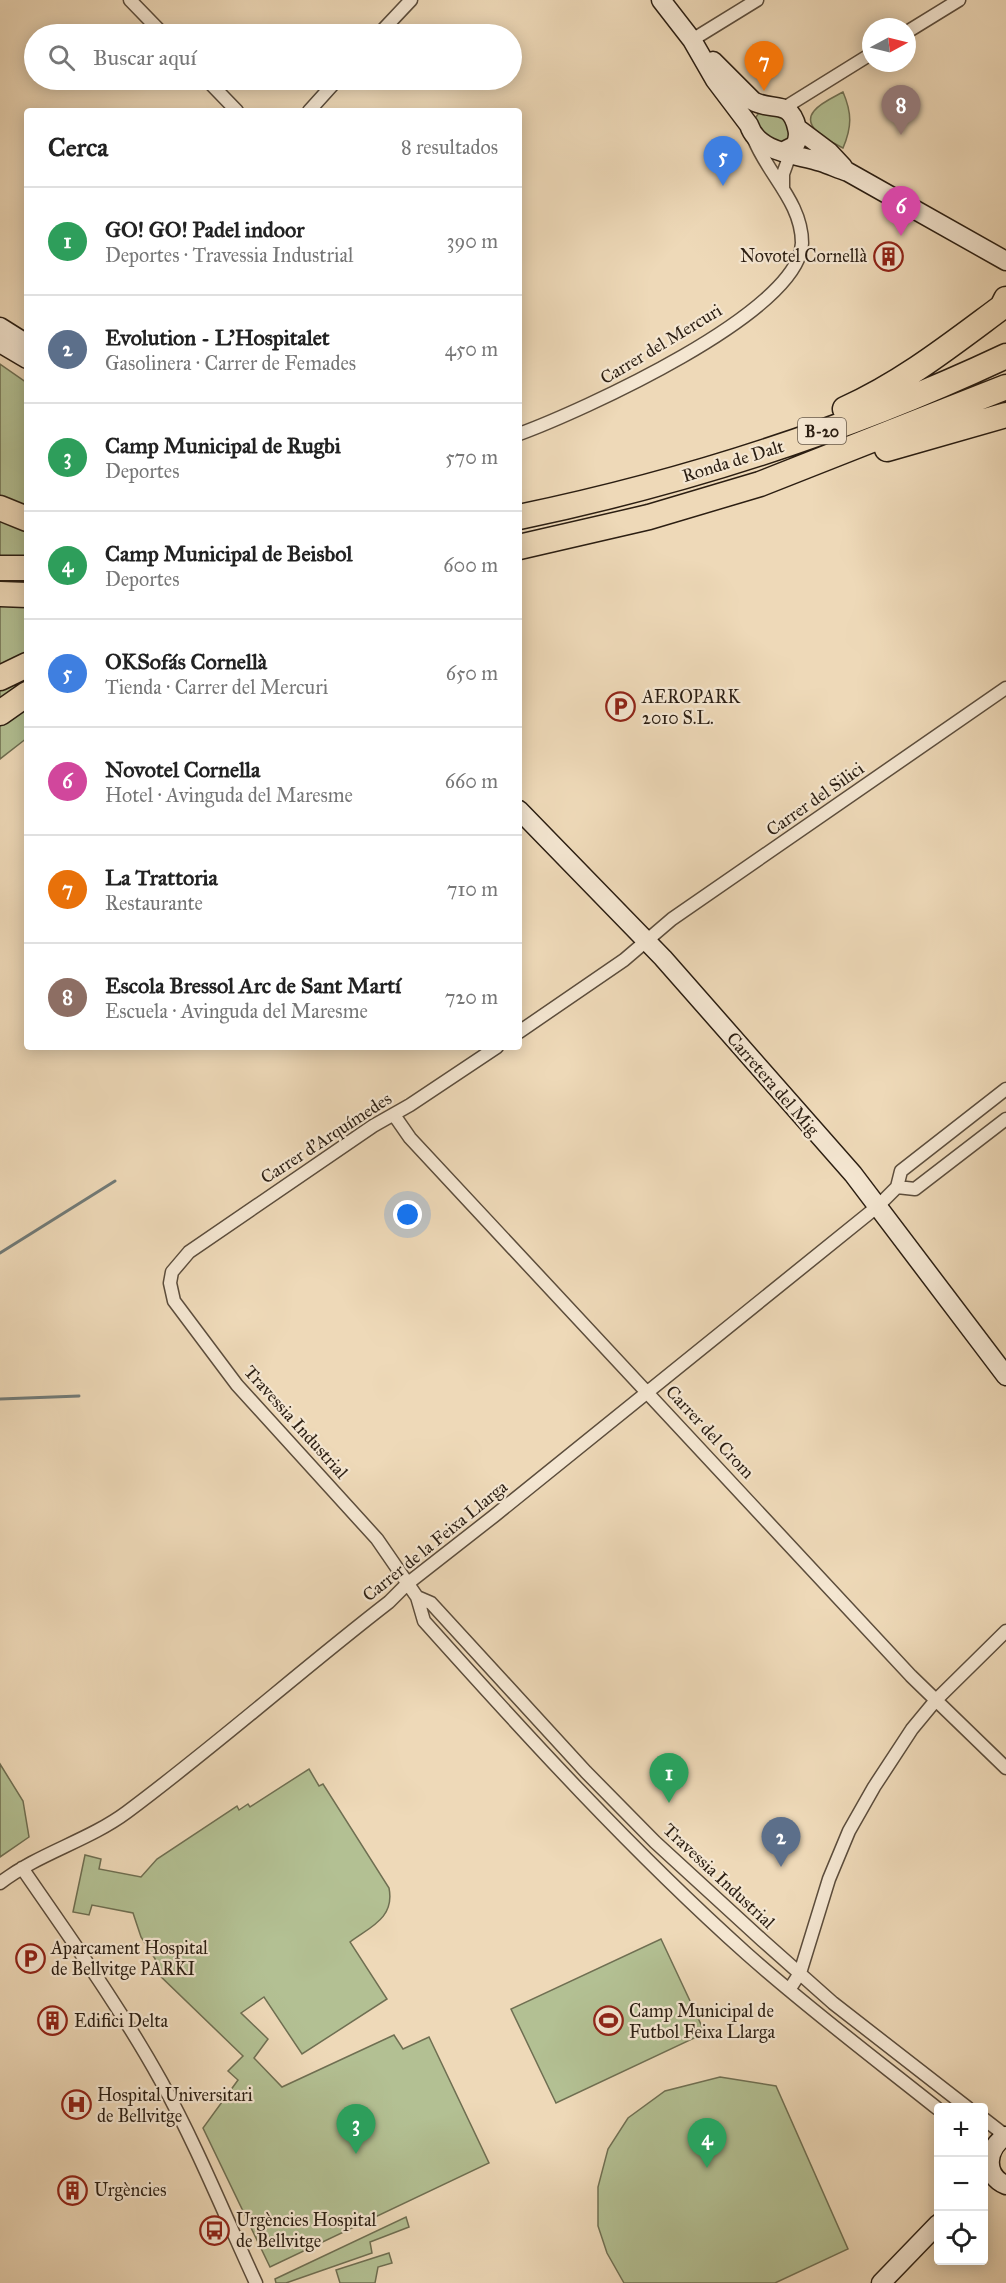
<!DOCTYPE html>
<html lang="es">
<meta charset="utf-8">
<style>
:root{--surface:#fff;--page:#f6f6f6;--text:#222;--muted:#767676;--line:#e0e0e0;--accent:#0b8043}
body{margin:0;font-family:"IM FELL Great Primer",serif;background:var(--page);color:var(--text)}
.controls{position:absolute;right:18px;bottom:18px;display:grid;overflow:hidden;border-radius:6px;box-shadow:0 3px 15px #0003}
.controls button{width:54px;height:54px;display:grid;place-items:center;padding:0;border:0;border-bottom:2px solid var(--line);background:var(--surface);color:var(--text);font:30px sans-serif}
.compass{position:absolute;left:862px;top:18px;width:54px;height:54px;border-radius:50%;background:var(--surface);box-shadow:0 3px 15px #0003;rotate:83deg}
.you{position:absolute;left:408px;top:1215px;width:21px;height:21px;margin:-15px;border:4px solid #fff;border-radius:50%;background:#1a73e8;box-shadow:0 0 0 9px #1a73e833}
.badge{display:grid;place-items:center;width:39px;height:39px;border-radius:50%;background:var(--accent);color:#fff;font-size:20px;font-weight:700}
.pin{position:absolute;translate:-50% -50px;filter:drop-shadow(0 2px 3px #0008)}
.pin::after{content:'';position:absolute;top:32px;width:21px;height:18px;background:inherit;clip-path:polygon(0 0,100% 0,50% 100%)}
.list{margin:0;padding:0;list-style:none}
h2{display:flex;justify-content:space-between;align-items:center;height:78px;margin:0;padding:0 24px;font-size:26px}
h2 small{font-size:20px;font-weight:400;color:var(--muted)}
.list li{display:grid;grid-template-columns:39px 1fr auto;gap:18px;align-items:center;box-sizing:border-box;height:108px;padding:0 24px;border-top:2px solid var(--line)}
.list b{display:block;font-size:22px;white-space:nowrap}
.list p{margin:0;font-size:20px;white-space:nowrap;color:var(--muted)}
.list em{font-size:20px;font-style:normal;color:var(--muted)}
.icon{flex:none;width:33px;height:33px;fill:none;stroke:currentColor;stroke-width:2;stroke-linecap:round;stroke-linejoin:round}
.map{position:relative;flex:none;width:1006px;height:2283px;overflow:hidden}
.search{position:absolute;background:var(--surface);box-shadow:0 3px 15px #0003;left:24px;top:24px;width:498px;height:66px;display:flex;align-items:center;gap:15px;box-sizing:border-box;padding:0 21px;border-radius:33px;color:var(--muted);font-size:22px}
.panel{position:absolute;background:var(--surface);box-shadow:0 3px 15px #0003;left:24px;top:108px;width:498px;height:942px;border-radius:6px}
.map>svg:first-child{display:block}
.green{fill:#b3c093;stroke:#6f6f52;stroke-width:1.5}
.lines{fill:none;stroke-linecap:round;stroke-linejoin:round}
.stream{stroke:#717a77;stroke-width:3}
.street-casing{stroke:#5c4d3c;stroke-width:15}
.secondary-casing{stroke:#2b1e12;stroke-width:21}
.highway-casing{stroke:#2b1e12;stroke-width:27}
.street{stroke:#f4e6d1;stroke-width:12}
.secondary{stroke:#f4e6d1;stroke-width:18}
.highway{stroke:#eed9b8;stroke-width:24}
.labels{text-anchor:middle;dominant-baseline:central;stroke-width:4.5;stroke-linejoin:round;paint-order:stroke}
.shield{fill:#f4e6d1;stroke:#675a4b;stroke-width:1.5}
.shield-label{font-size:16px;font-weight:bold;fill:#2b1e12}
.poi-label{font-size:18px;fill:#2b1e12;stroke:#f4e6d1;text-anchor:start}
.street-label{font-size:18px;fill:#2b1e12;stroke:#f4e6d1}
</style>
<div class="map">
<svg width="1006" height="2283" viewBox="0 0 1006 2283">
<rect width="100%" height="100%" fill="#eed9b8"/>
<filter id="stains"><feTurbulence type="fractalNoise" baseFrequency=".00333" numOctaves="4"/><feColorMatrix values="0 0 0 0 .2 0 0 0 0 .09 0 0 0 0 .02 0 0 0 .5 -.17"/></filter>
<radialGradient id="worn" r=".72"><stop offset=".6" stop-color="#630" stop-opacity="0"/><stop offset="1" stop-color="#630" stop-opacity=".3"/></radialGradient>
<!-- green -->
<path class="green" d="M843,92C852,113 852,127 843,148C832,142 800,128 814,111C820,103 834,97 843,92Z
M760,111L784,118L792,138L782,145L767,138L755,122L756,117Z
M0,364L27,383V738L0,759Z
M0,1764L23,1801L29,1837L0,1857Z
M309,1769L319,1786L323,1784L389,1888C395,1918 370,1927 350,1942L387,1999L302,2054L264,1997L241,2013L268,2039L254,2058L282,2087L394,2035L403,2049L429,2037L489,2163L270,2267L203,2128L238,2080L228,2071L243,2056L153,1969L159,1965L141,1937L133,1913L92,1905L89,1915L73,1912L85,1855L101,1859L99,1869L141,1877L157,1859L237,1806L239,1810L248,1804L250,1807Z
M661,1939L705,2033L556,2103L511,2009Z
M720,2077L776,2086L848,2249L775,2283H624L607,2253L598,2226V2187L608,2149L628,2118L665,2091Z
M406,2217L409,2227L370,2242L372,2253L286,2283H276L275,2279Z
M389,2253L392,2263L378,2267L375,2283H340L336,2270Z"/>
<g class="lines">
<!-- stream -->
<path class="stream" d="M0,1253L115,1181
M0,1399L79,1396"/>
<defs>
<path id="street" d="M130,0L163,34
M907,32L959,0
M379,34L411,0
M692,40L757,0
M207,80L237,111
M784,108L871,54
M309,111L337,80
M783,188V174L792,149
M519,434C579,412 800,313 802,243C802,202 767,174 753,137
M519,1032L624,960L672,919L1006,688
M497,1047L410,1105L373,1126L189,1252L172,1272L170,1283L174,1301L237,1385L377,1539L417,1597L424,1621C527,1736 632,1851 747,1954C809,2009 874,2058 938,2109
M394,1115L410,1138L911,1676L1006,1768
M897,1187L915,1189L1006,1119
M417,1597L431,1603L586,1772L655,1842L762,1940L833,2003L968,2108
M22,1868C70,1938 120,2007 161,2081C197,2146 225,2216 256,2283
M0,1883C39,1853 88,1841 127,1812C217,1745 301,1670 389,1602L407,1584L494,1516L878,1206L897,1187L901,1171L1006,1089
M789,1990L800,1973L829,1879L849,1831L874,1787L912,1729L936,1700L1006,1631
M984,2119L1006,2136"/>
<path id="secondary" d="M661,0L692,40L715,80L749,125C758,153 796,154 821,162C830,165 839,169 848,172L1006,261
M713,61L753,101C772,112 790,98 797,128C799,135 798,141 794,146L784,151
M797,128L829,152L843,167
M0,327L27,344
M0,343L27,359
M519,810L663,958L853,1174L1006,1376
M1006,2136C987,2147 982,2175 1006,2185
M881,2283L938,2224"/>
<path id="highway" d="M845,409C903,383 952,344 1002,307L1006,299
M887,449L1006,415
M0,508L27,519
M519,517C687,482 851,429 1006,356
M519,547L649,517L760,484L1006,387
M0,568H27
M0,594L27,595
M0,678L27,665
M0,713L27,694"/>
</defs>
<!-- street casing -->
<use href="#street" class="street-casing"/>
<!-- secondary casing -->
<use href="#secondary" class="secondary-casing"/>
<!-- highway casing -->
<use href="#highway" class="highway-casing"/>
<!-- street -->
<use href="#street" class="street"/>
<!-- secondary -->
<use href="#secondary" class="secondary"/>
<!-- highway -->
<use href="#highway" class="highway"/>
</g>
<!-- icons -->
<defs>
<symbol id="building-ring" viewBox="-11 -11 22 22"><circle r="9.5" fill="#f4e6d1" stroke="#8f2418" stroke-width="1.5"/><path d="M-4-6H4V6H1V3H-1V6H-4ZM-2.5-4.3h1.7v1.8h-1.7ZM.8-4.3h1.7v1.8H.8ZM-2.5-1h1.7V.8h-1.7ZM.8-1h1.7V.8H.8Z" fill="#8f2418"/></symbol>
<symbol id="parking-ring" viewBox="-11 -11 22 22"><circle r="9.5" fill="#f4e6d1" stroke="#8f2418" stroke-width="1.5"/><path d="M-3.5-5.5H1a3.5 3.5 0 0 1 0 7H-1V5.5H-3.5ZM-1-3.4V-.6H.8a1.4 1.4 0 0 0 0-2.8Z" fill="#8f2418"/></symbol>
<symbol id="stadium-ring" viewBox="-11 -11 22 22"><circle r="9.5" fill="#f4e6d1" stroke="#8f2418" stroke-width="1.5"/><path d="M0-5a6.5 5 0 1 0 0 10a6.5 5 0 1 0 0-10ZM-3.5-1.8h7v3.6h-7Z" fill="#8f2418"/></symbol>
<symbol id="hospital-ring" viewBox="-11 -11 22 22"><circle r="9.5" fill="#f4e6d1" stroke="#8f2418" stroke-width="1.5"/><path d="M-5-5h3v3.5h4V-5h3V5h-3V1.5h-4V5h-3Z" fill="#8f2418"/></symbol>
<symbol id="bus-ring" viewBox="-11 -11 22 22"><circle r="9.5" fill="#f4e6d1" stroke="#8f2418" stroke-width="1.5"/><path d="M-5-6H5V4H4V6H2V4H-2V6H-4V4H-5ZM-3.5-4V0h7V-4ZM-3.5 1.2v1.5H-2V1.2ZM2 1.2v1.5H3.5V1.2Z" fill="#8f2418"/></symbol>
</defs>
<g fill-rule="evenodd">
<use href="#building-ring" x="872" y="240" width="33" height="33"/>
<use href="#parking-ring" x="604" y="690" width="33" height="33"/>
<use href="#parking-ring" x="14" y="1942" width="33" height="33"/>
<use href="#building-ring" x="36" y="2004" width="33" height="33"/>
<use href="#stadium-ring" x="592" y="2004" width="33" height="33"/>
<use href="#hospital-ring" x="60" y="2088" width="33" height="33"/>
<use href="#building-ring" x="56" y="2174" width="33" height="33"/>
<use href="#bus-ring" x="198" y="2214" width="33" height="33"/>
</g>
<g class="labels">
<!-- shield labels -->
<rect class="shield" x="798" y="418" width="48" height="26" rx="4.5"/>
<g class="shield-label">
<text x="822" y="431">B-20</text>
</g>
<!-- poi labels -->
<g class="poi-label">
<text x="867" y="256" text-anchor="end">Novotel Cornellà</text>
<text x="642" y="697">AEROPARK<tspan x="642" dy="21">2010 S.L.</tspan></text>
<text x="51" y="1948">Aparcament Hospital<tspan x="51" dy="21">de Bellvitge PARKI</tspan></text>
<text x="629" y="2011">Camp Municipal de<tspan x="629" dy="21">Futbol Feixa Llarga</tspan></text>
<text x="74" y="2021">Edifici Delta</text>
<text x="97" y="2095">Hospital Universitari<tspan x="97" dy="21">de Bellvitge</tspan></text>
<text x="94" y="2190">Urgències</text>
<text x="236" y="2220">Urgències Hospital<tspan x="236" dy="21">de Bellvitge</tspan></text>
</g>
<!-- street labels -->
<g class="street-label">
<text transform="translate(661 344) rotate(-31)">Carrer del Mercuri</text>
<text transform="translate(733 461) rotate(-17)">Ronda de Dalt</text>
<text transform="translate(815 799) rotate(-35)">Carrer del Silici</text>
<text transform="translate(773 1084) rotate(49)">Carretera del Mig</text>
<text transform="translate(326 1138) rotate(-33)">Carrer d'Arquímedes</text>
<text transform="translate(296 1422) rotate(48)">Travessia Industrial</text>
<text transform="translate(710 1432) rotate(47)">Carrer del Crom</text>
<text transform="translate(435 1541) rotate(-39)">Carrer de la Feixa Llarga</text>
<text transform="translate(719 1876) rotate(43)">Travessia Industrial</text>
</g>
</g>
<rect width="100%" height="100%" filter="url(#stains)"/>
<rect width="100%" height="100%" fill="url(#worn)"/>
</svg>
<div class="controls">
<button>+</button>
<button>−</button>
<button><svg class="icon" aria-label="locate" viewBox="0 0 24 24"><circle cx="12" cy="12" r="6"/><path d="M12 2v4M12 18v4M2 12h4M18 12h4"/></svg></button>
</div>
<svg class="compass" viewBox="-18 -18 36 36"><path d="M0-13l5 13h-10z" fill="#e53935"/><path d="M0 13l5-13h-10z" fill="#767676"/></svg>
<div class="you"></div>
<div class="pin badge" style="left:669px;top:1803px;background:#2e9e5b">1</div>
<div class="pin badge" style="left:781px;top:1867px;background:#5c6f8a">2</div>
<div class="pin badge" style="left:356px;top:2154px;background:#2e9e5b">3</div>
<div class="pin badge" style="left:707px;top:2168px;background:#2e9e5b">4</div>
<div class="pin badge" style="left:723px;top:186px;background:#3f7fe0">5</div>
<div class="pin badge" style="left:901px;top:236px;background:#d1479c">6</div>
<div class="pin badge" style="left:764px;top:91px;background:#e8710a">7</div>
<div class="pin badge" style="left:901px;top:135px;background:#8d6e63">8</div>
<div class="search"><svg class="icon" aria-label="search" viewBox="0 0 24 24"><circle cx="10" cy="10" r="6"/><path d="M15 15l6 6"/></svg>Buscar aquí</div>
<section class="panel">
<h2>Cerca<small>8 resultados</small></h2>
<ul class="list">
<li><span class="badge" style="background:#2e9e5b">1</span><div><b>GO! GO! Padel indoor</b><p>Deportes · Travessia Industrial</p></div><em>390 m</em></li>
<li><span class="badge" style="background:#5c6f8a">2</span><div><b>Evolution - L'Hospitalet</b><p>Gasolinera · Carrer de Femades</p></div><em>450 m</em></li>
<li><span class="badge" style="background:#2e9e5b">3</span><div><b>Camp Municipal de Rugbi</b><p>Deportes</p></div><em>570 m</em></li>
<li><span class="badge" style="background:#2e9e5b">4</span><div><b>Camp Municipal de Beisbol</b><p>Deportes</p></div><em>600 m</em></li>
<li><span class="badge" style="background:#3f7fe0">5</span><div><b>OKSofás Cornellà</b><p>Tienda · Carrer del Mercuri</p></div><em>650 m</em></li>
<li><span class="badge" style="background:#d1479c">6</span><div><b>Novotel Cornella</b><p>Hotel · Avinguda del Maresme</p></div><em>660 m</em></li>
<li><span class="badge" style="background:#e8710a">7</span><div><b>La Trattoria</b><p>Restaurante</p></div><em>710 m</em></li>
<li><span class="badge" style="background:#8d6e63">8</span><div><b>Escola Bressol Arc de Sant Martí</b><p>Escuela · Avinguda del Maresme</p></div><em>720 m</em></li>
</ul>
</section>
</div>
